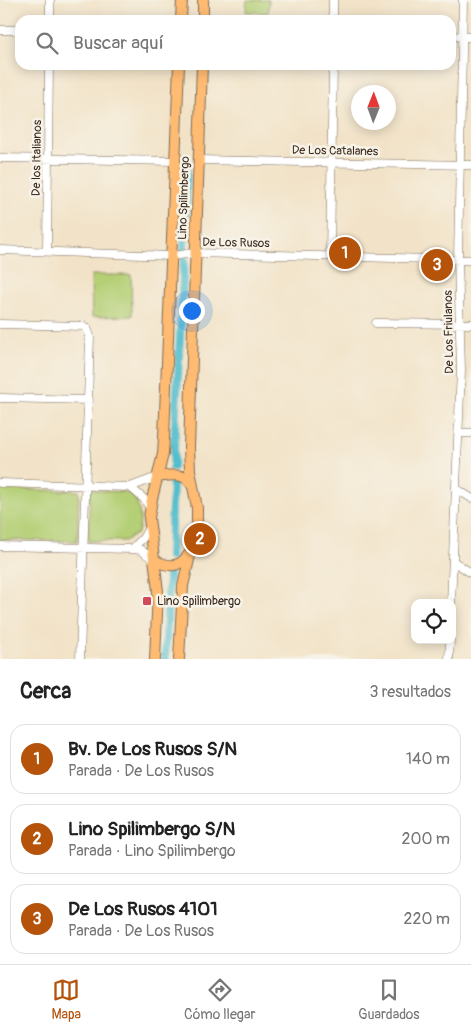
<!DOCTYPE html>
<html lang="es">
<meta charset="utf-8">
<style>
:root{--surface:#fff;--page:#f2f2f2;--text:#222;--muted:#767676;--line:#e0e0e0;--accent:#b45309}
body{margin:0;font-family:Pangolin,sans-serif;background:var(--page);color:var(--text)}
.controls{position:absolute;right:15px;bottom:15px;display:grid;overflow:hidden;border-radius:10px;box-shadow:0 2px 12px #0003}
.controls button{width:45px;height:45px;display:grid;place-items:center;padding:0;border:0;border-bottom:1px solid var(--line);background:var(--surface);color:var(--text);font:25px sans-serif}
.compass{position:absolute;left:351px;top:85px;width:45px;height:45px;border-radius:50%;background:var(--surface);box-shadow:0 2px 12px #0003;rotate:1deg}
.you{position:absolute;left:191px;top:310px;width:18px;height:18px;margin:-12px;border:4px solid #fff;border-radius:50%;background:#1a73e8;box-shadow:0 0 0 8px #1a73e833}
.badge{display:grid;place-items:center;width:32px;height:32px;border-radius:50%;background:var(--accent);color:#fff;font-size:16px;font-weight:700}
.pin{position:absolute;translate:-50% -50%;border:2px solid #fff;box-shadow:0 1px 5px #0006}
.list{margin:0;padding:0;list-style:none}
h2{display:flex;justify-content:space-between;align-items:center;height:65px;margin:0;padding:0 20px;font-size:21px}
h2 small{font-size:16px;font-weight:400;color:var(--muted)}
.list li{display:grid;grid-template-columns:32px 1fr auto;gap:15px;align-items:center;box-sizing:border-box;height:70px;margin:0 10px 10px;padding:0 10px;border:1px solid var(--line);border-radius:15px}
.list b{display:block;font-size:19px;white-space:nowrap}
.list p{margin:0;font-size:16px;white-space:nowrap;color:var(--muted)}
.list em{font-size:16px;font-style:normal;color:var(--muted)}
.icon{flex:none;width:28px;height:28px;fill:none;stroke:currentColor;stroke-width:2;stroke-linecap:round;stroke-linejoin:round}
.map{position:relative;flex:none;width:471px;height:659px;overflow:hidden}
.search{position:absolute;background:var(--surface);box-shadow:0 2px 12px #0003;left:15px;right:15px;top:15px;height:55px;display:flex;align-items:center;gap:12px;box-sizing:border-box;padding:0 18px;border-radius:15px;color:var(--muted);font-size:19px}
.sheet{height:305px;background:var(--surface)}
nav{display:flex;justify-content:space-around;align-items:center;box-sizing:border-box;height:70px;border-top:1px solid var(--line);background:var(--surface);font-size:14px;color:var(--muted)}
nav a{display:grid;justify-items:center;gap:2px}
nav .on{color:var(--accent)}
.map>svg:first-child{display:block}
.green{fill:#b4cf75;stroke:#787c4a}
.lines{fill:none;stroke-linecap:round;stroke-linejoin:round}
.canal{stroke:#52becd;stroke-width:8}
.minor-casing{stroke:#7b6b5a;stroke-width:9}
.major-casing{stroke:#7b6b5a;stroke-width:12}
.minor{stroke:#fff;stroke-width:8}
.major{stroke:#ffbb71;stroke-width:10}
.poi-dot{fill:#d1495b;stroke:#f7f3e8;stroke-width:2}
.labels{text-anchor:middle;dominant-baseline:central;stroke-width:5;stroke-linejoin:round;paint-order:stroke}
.street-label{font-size:12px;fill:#3b2a1e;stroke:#f7f3e8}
.poi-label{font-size:12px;fill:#3b2a1e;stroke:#f7f3e8;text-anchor:start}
</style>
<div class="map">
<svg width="471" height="659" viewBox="0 0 471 659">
<rect width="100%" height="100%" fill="#f7f3e8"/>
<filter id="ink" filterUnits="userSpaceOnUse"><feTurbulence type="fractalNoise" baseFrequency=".02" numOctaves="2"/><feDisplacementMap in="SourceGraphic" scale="10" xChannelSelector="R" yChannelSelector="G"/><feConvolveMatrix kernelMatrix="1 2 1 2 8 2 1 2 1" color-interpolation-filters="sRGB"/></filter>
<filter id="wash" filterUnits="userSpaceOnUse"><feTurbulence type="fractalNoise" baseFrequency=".0096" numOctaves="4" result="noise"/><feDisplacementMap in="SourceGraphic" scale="20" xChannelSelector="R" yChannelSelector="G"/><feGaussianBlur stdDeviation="1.12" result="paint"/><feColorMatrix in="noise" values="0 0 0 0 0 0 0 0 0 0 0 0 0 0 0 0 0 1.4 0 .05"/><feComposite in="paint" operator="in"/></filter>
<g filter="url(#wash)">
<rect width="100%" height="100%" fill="#f2e3c8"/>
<!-- green -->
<path class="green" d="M247,0H269L268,13L246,12Z
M91,275H131L132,316L92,317Z
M0,489L79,491L77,541L0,540Z
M90,490L124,492L133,495C140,509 142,518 138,533L125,541H88Z"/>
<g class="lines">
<!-- canal -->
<path class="canal" d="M184,248L187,159
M173,467L184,261
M170,557L173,480
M165,659L169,575"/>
</g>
</g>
<g filter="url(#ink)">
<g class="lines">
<defs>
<path id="minor" d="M50,20V0
M333,20V0
M0,30H20
M451,36L471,37
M0,158L175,161
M198,160L471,165
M0,250L172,256L194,253L471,260
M47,251L49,65
M330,256L333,65
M376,323L471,324
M0,324L83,326L87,328L90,336L80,659
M0,398L89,400
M459,433H471
M0,483L130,487
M457,489L471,498
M150,508L144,499L130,487L157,477
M149,528L143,538L132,549L141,550L154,560
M0,546L132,549
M453,561L471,573
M451,603L461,370L458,259L463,0
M449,659L450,640"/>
<path id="major" d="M181,20L182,0
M203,20V0
M157,477C172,475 185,471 193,487
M154,560C168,567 179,569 189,554
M155,659L158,591L149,518L152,499L163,454L164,437L179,65
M179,659L183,586L197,525V508L190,470L189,447L202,65"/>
</defs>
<!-- minor casing -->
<use href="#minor" class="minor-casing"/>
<!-- major casing -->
<use href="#major" class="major-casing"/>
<!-- minor -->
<use href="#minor" class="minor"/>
<!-- major -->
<use href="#major" class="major"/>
</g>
</g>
<!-- markers -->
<rect class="poi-dot" x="142" y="596" width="10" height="10" rx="2.5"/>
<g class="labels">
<!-- street labels -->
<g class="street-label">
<text transform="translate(335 151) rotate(1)">De Los Catalanes</text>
<text transform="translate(37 158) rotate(-89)">De los Italianos</text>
<text transform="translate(184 198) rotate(-88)">Lino Spilimbergo</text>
<text transform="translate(236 243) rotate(1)">De Los Rusos</text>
<text transform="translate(449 332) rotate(-91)">De Los Friulanos</text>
</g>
<!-- poi labels -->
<g class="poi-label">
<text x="157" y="601">Lino Spilimbergo</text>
</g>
</g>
</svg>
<div class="controls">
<button><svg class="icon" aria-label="locate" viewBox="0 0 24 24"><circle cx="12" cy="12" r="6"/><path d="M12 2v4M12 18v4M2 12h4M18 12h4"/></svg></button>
</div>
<svg class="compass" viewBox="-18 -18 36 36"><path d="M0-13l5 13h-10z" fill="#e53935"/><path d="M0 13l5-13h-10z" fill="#767676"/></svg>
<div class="you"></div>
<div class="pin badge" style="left:345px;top:253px">1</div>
<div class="pin badge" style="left:200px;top:539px">2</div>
<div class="pin badge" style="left:437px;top:265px">3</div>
<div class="search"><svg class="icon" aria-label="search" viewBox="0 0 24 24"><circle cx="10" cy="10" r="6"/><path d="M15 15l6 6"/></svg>Buscar aquí</div>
</div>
<section class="sheet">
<h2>Cerca<small>3 resultados</small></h2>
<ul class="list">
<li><span class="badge">1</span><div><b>Bv. De Los Rusos S/N</b><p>Parada · De Los Rusos</p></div><em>140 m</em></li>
<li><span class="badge">2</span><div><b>Lino Spilimbergo S/N</b><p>Parada · Lino Spilimbergo</p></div><em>200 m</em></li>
<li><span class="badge">3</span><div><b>De Los Rusos 4101</b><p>Parada · De Los Rusos</p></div><em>220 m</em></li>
</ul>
</section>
<nav>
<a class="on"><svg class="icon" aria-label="map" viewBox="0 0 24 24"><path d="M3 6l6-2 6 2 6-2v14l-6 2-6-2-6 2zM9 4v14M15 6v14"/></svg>Mapa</a>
<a><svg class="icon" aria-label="directions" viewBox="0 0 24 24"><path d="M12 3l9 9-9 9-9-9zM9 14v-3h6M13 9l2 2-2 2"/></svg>Cómo llegar</a>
<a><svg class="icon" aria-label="saved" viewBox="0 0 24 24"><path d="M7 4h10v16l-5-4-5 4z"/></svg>Guardados</a>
</nav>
